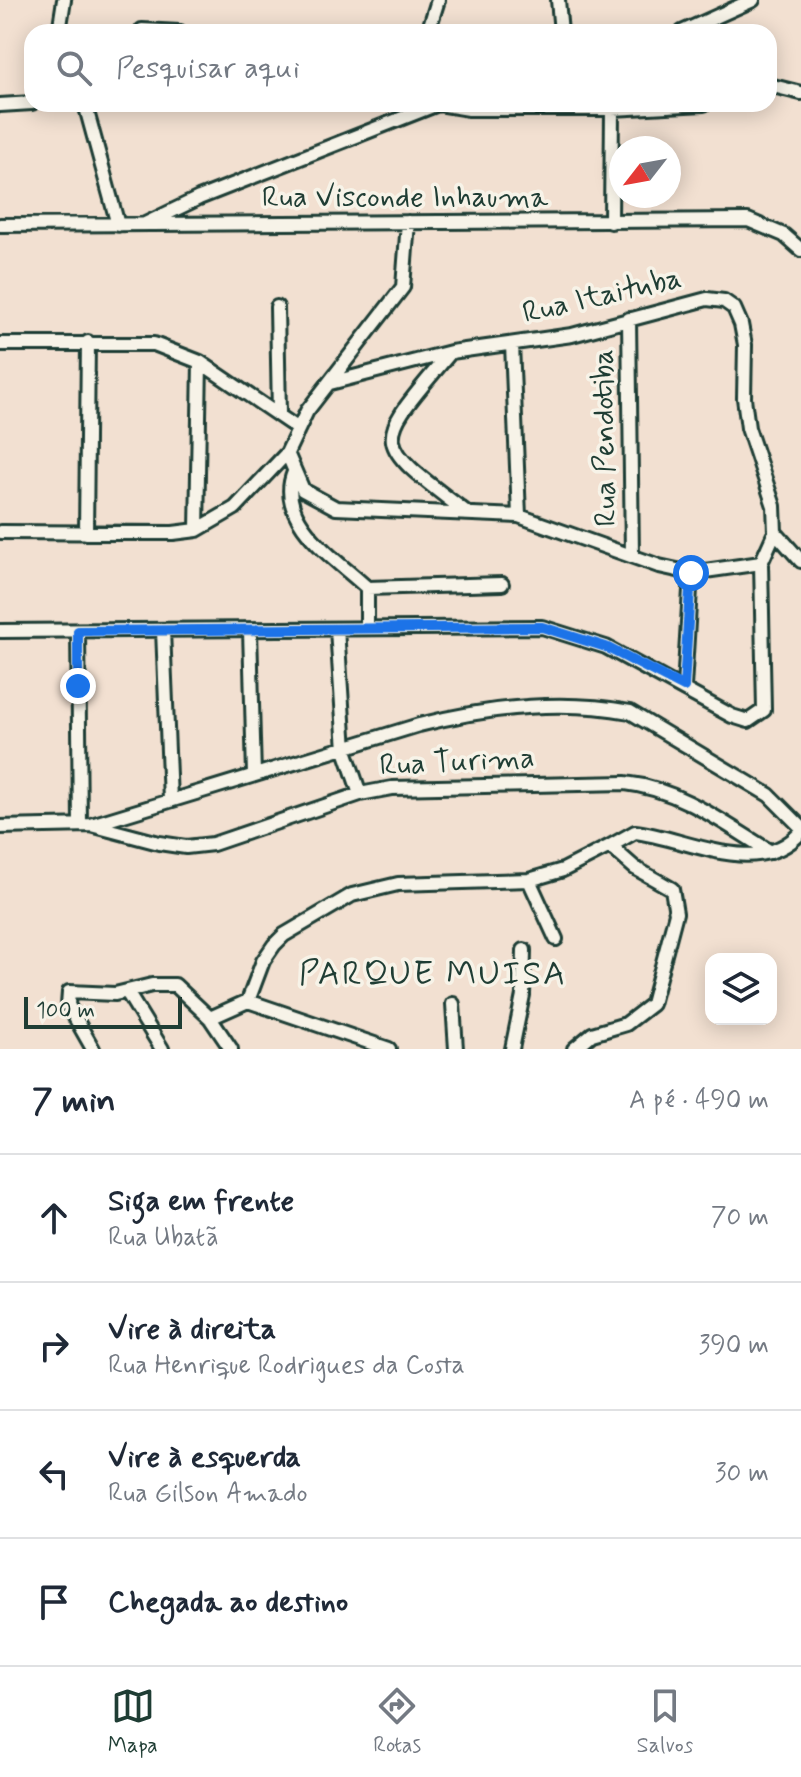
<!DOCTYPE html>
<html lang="pt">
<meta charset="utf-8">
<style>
:root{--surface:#fff;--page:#f6f6f7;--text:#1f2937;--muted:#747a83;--line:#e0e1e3;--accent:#1f3d34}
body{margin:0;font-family:Mynerve,sans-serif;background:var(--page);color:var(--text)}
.controls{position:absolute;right:24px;bottom:24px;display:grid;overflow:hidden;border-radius:16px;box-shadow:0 4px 20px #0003}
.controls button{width:72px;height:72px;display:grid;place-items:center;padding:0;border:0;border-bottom:2px solid var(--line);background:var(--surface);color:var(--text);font:40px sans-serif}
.compass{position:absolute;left:609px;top:136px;width:72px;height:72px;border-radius:50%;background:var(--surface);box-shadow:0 4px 20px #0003;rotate:239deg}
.scale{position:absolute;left:24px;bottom:20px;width:158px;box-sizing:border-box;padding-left:8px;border:4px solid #1f3d34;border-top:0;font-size:22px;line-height:28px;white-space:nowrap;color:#1f3d34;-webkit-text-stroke:6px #f7f3e8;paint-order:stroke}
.stop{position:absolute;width:24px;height:24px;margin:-18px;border:6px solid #1a73e8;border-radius:50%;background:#fff}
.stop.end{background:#1a73e8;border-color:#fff;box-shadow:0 2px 8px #0008}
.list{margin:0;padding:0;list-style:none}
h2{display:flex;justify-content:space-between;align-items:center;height:104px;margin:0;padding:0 32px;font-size:34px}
h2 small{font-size:26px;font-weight:400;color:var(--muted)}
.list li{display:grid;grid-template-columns:52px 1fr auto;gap:24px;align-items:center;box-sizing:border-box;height:128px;padding:0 32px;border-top:2px solid var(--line)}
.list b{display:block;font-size:30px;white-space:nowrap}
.list p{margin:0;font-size:26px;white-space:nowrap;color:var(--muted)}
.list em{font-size:26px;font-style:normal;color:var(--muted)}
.icon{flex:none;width:44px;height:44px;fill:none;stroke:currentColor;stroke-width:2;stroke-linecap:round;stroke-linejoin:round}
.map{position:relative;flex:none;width:801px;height:1049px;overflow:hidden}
.search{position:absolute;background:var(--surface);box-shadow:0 4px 20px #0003;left:24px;right:24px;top:24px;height:88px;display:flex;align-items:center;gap:20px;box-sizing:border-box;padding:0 28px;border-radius:24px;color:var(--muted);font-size:30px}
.sheet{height:616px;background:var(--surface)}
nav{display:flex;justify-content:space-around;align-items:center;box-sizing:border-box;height:112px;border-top:2px solid var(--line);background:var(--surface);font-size:22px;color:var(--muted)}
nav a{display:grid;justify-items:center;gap:4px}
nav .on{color:var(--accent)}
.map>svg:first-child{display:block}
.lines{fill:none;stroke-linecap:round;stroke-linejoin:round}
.minor-casing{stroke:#1f3d34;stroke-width:18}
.minor{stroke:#f7f3e8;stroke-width:12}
.route{stroke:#1a73e8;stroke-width:10}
.labels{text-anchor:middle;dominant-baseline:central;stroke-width:7;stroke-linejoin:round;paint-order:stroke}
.street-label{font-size:30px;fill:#1f3d34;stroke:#f7f3e8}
.quarter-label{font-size:34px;letter-spacing:2px;fill:#1f3d34;stroke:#f7f3e8}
</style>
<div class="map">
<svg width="801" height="1049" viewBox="0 0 801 1049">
<rect width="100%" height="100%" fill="#f2e0d1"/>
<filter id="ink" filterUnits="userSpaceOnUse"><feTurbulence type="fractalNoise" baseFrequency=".0125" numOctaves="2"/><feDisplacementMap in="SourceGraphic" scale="16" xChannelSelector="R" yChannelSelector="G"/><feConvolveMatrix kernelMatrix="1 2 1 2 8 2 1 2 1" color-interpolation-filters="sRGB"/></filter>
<g filter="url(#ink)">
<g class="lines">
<defs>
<path id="minor" d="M558,0L561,32
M142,30L180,32
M59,32L64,0
M428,32L438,0
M682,32L753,0
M769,85L801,93
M85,104L118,225
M439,104L469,109H612L704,104
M0,105L32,103
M611,222L612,109
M145,224L199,198L438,104
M0,225L748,220L784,235L801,250
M277,307L279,414
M629,319L632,555
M0,344H154L200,362L297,428
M512,344L519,516
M450,353C373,445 369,438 466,512
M287,453L303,490L336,508L519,516L659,566L691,573L761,563
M294,472C274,520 336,559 367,588V628
M197,530L200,362
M0,532L173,533L197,530L235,508L287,453L307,411L403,287L408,222
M775,532L801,561
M86,533L88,342
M367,588L502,584
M337,629L345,750L360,794
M163,630L170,800
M250,630L254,775
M0,631L542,627L606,647L732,716L748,721L764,710L761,563L775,532L774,506L748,428L744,398L745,345L741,324L734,308L724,301L707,299L572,335L451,352L330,383
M78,631L80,824
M684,687L691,573
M91,825L159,843L186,847L213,844L360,794L392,788L625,783C680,789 725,824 771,852
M0,827L91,825L419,725C486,708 561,699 630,712L769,795L801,827
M529,880L556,939
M127,992L162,1049
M248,1001L389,1049
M453,1004L456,1049
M210,1018L248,1001L263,961L274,945L284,935L352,895L398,884L529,880L563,870L610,846
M93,1049L68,1005L69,992L115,994L152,985H175L210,1018L231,1049
M512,1049L523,995L524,950
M574,1049L592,1034L626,1024L652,1004L676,913L672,889L635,868L610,846L635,832C687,838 759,880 801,832"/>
</defs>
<!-- minor casing -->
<use href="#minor" class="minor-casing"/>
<!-- minor -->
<use href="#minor" class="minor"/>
</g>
</g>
<g class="lines" filter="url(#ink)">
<!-- route -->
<path class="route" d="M78,686V631L542,627L606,647L684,687L691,573"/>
</g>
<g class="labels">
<!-- street labels -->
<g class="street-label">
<text x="405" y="197">Rua Visconde Inhauma</text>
<text transform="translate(602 296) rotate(-13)">Rua Itaituba</text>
<text transform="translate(605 438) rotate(-91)">Rua Pendotiba</text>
<text transform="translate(457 762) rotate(-3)">Rua Turima</text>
</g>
<!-- quarter labels -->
<g class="quarter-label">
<text x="433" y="974">PARQUE MUISA</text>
</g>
</g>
</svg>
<div class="controls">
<button><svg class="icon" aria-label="layers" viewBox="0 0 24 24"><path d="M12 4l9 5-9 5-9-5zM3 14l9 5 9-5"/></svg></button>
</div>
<svg class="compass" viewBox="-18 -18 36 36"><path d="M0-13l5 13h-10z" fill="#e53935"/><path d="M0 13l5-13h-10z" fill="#747a83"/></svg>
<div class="scale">100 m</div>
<div class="stop" style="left:691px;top:573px"></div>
<div class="stop end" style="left:78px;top:686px"></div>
<div class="search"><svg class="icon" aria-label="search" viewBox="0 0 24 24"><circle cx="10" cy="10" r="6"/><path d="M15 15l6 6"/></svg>Pesquisar aqui</div>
</div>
<section class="sheet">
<h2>7 min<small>A pé · 490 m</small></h2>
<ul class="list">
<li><svg class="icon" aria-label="ahead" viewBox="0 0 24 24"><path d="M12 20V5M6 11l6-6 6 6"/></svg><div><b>Siga em frente</b><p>Rua Ubatã</p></div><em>70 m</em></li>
<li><svg class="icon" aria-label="right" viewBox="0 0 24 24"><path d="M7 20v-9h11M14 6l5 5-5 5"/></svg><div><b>Vire à direita</b><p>Rua Henrique Rodrigues da Costa</p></div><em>390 m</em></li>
<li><svg class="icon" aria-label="left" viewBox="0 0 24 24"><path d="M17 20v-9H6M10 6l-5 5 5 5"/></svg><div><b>Vire à esquerda</b><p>Rua Gilson Amado</p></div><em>30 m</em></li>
<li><svg class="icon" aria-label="arrive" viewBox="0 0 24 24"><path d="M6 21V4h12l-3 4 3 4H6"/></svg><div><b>Chegada ao destino</b></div></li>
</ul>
</section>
<nav>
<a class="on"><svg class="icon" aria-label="map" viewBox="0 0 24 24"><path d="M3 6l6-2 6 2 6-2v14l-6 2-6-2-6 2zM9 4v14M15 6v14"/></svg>Mapa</a>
<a><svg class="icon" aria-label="directions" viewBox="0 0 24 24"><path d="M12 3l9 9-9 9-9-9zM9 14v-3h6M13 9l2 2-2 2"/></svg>Rotas</a>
<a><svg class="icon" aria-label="saved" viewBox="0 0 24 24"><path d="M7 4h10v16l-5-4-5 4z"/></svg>Salvos</a>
</nav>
